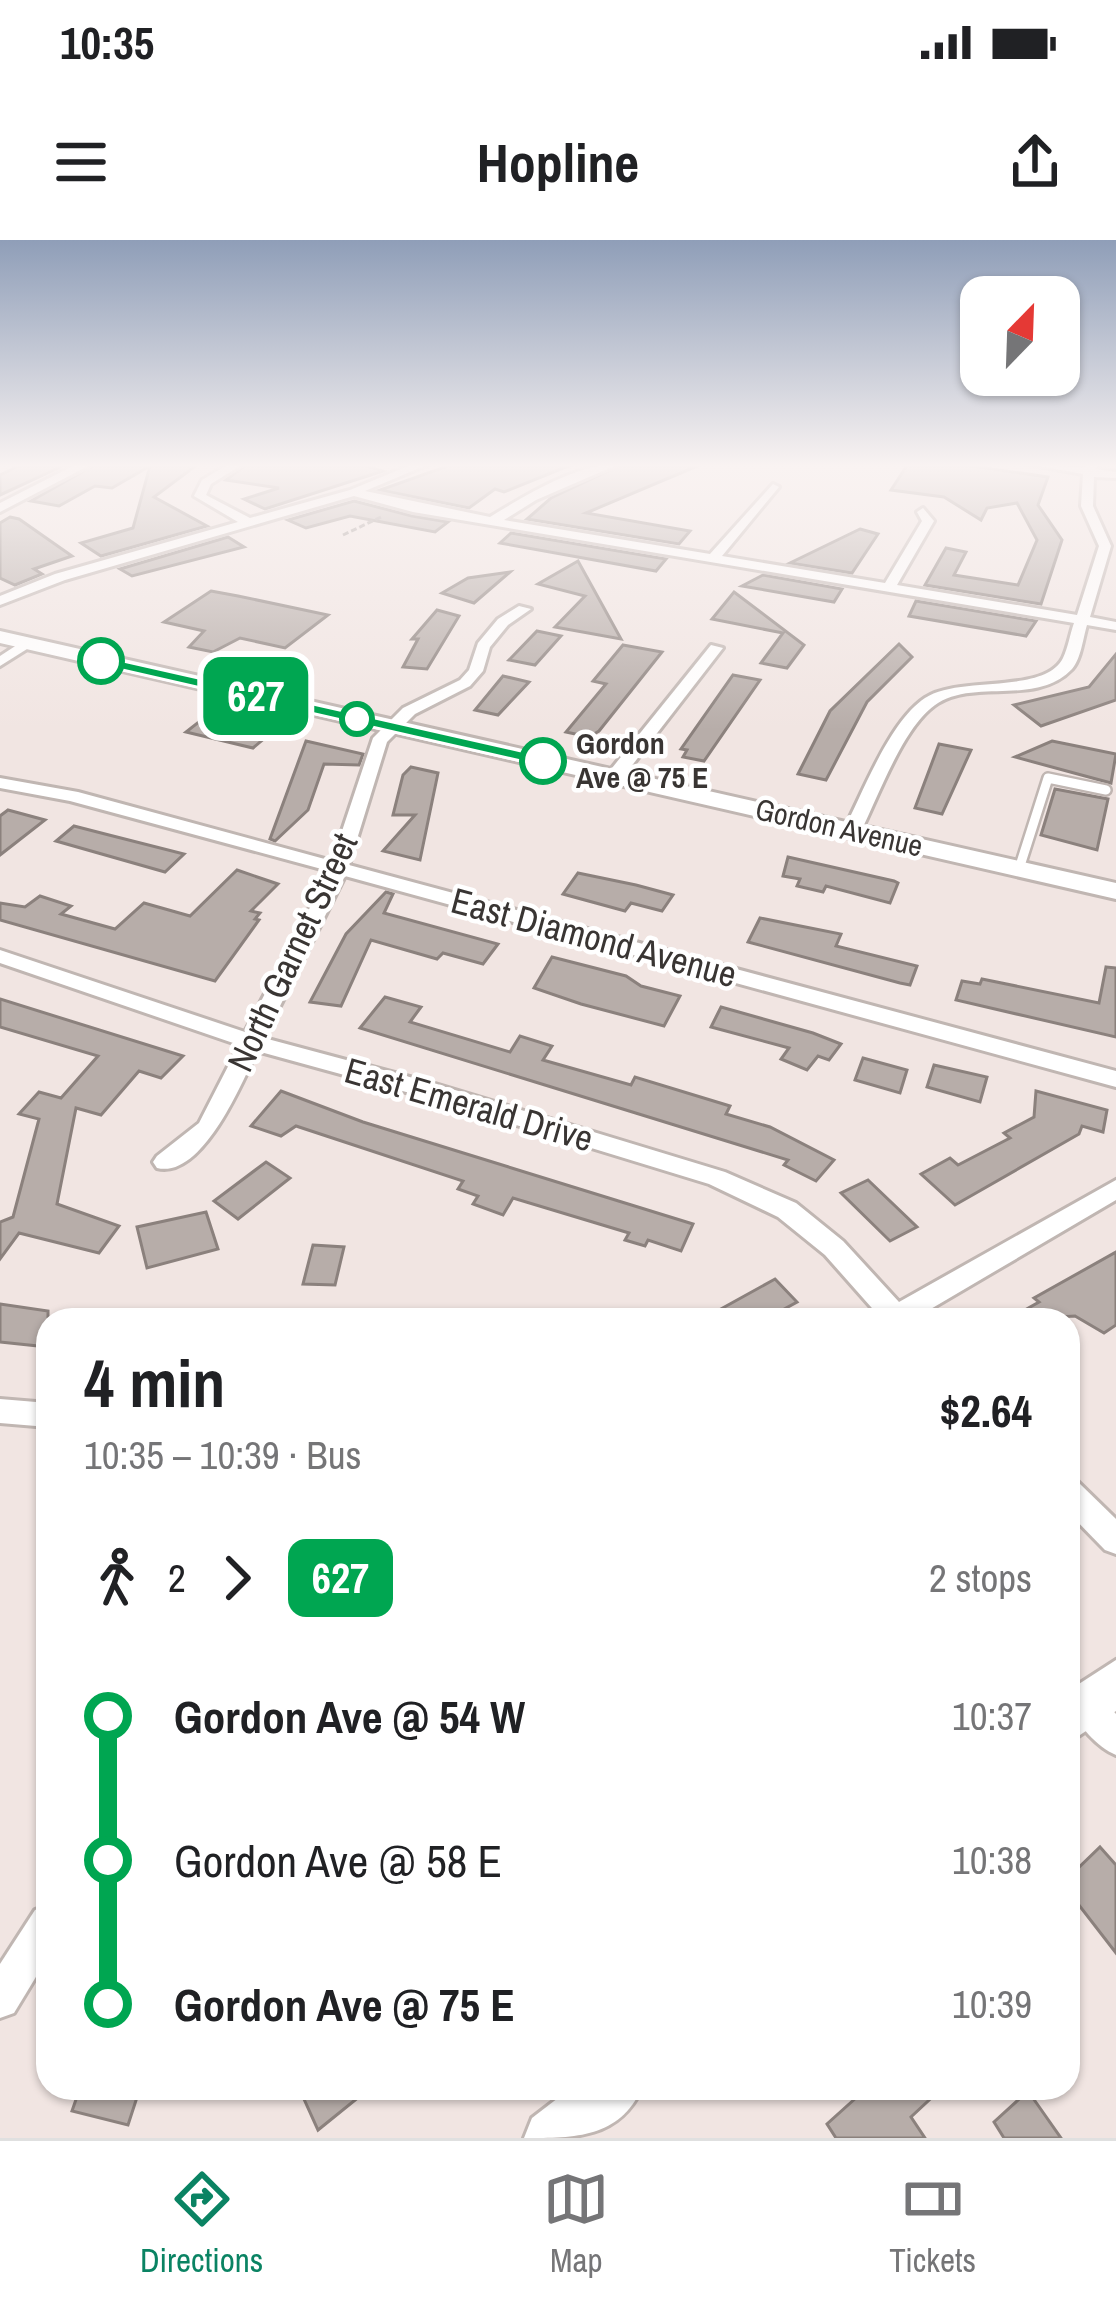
<!DOCTYPE html>
<meta charset="utf-8">
<style>
:root{--surface:#fff;--page:#f6f6f6;--text:#202124;--muted:#757577;--line:#e0e0e0;--accent:#0a8363}
body{margin:0;font-family:"Archivo Narrow",sans-serif;background:var(--page);color:var(--text);height:100vh;display:flex;flex-direction:column;font-size:45px;white-space:nowrap}
*{box-sizing:border-box;margin:0}
p{font-size:39px;color:var(--muted)}
.icon{flex:none;width:66px;height:66px;fill:none;stroke:currentColor;stroke-width:2;stroke-linecap:round;stroke-linejoin:round}
.map{position:relative;flex:1;overflow:hidden}
.panel{position:absolute;left:36px;top:1068px;width:1044px;height:792px;display:flex;flex-direction:column;background:var(--surface);border-radius:36px;box-shadow:0 3px 9px #0004}
.panel>*{flex:none}
.badge{padding:0 24px;border-radius:18px;font-size:42px;line-height:78px}
.needle{width:78px;rotate:23deg}
.buttons{position:absolute;left:960px;top:36px;display:grid;gap:24px}
.buttons a{display:grid;place-items:center;width:120px;height:120px;border-radius:24px;background:var(--surface);box-shadow:0 3px 9px #0004;font-size:60px}
.map>.badge{position:absolute;translate:-50% -50%;box-shadow:0 0 0 6px #fff}
.legs{display:flex;align-items:center;gap:18px;height:132px;padding:0 48px;font-size:39px}
.legs p{margin-inline-start:auto}
.overview{display:flex;align-items:center;justify-content:space-between;height:204px;padding:0 48px}
h1{font-size:66px;font-weight:700;line-height:90px}
ul{padding:0 48px;list-style:none}
li{display:flex;align-items:center;gap:42px;height:144px;font-size:45px}
li i{display:grid;place-items:center;width:18px;height:100%;margin:0 15px;background:currentColor}
li i::after{content:'';width:30px;height:30px;margin:-15px;border:9px solid;border-radius:50%;background:var(--surface)}
li p{margin-inline-start:auto}
li:first-child i{background:linear-gradient(#0000 50%,currentColor 0)}
li:last-child i{background:linear-gradient(currentColor 50%,#0000 0)}
.status{display:flex;justify-content:space-between;align-items:center;height:84px;padding:0 60px;background:var(--surface);direction:ltr}
.status svg{height:33px;fill:currentColor}
header{display:flex;justify-content:space-between;align-items:center;height:156px;padding:0 48px;background:var(--surface);font-size:54px;font-weight:700}
.tabs{display:flex;justify-content:space-around;align-items:center;height:168px;border-top:3px solid var(--line);background:var(--surface);font-size:33px;color:var(--muted)}
.tabs a{display:grid;justify-items:center;gap:6px}
.tabs .on{color:var(--accent)}
.map>svg:first-child{display:block}
</style>
<div class="status"><b>10:35</b><svg viewBox="0 0 49 12"><path d="M0 12V9h3v3zM5 12V6h3v6zM10 12V3h3v9zM15 12V0h3v12zM26 1h20v11H26zM47 4h2v5h-2z"/></svg></div>
<header><svg class="icon" aria-label="menu" viewBox="0 0 24 24"><path d="M4 6h16M4 12h16M4 18h16"/></svg>Hopline<svg class="icon" aria-label="share" viewBox="0 0 24 24"><path d="M12 15V3M7 8l5-5 5 5M5 13v7h14v-7"/></svg></header>
<div class="map">
<svg width="1116" height="1898" viewBox="0 0 1116 1898">
<rect width="100%" height="100%" fill="#f1e5e2"/>
<g fill="#b7ada9" stroke="#8b817d" stroke-width="3">
<polygon points="23,224 67,224 0,255 0,235"/>
<polygon points="96,224 198,224 154,257 207,286 101,316 81,303 133,288 150,226 112,248 95,246 59,266 31,261"/>
<polygon points="247,224 359,224 383,231 265,269 244,259 279,248 226,240"/>
<polygon points="453,224 571,224 571,225 504,252 495,249 469,268 380,250"/>
<polygon points="623,224 702,224 586,273 690,291 679,304 527,279 551,258"/>
<polygon points="908,224 958,224 1048,237 1038,265 1062,300 1041,364 925,345 946,308 966,312 954,335 1018,345 1037,300 1017,263 987,268 981,280 944,257 891,250"/>
<polygon points="354,261 412,276 448,282 435,292 350,276 306,288 288,280"/>
<polygon points="10,277 19,279 72,316 34,329 42,334 15,345 0,338 0,283"/>
<polygon points="860,289 878,294 852,333 790,323"/>
<polygon points="511,293 666,319 656,331 500,303"/>
<polygon points="228,297 244,307 132,336 120,329"/>
<polygon points="578,321 599,359 621,399 555,387 585,356 538,344"/>
<polygon points="510,332 474,363 442,353 468,338"/>
<polygon points="763,335 842,349 834,362 742,346"/>
<polygon points="211,351 238,356 328,375 285,408 240,398 213,412 189,407 204,391 164,382"/>
<polygon points="734,352 804,405 787,428 761,423 783,393 712,379"/>
<polygon points="916,361 1036,381 1026,396 909,376"/>
<polygon points="437,370 459,376 427,429 403,427 418,399 412,399"/>
<polygon points="537,391 561,396 535,425 509,420"/>
<polygon points="899,404 912,417 867,462 826,540 798,534 830,471"/>
<polygon points="623,405 662,412 599,491 589,497 566,492 606,444 593,441"/>
<polygon points="1116,414 1116,460 1041,486 1014,465 1089,447"/>
<polygon points="733,435 760,440 704,521 683,517 687,510 681,509"/>
<polygon points="503,436 529,442 498,475 475,470"/>
<polygon points="205,477 241,485 272,492 253,508 186,492"/>
<polygon points="306,501 363,514 359,525 324,524 308,570 275,601 270,599"/>
<polygon points="1052,501 1116,514 1111,543 1015,517"/>
<polygon points="939,504 971,510 942,574 915,568"/>
<polygon points="411,527 438,533 420,620 383,611 415,575 393,575 403,535"/>
<polygon points="1055,549 1108,559 1097,610 1041,595"/>
<polygon points="8,570 45,580 0,615 0,576"/>
<polygon points="74,586 109,595 184,614 165,632 56,601"/>
<polygon points="788,617 894,641 898,643 890,663 826,646 823,652 797,646 800,639 783,636"/>
<polygon points="237,630 278,644 251,671 260,673 255,679 259,680 215,741 0,680 0,663 25,667 40,656 71,666 61,674 115,689 144,663 190,676"/>
<polygon points="578,633 636,645 673,655 662,671 631,663 625,671 563,654"/>
<polygon points="386,652 393,654 384,673 498,704 483,724 443,713 437,719 371,700 341,766 310,762 346,694"/>
<polygon points="760,678 841,694 836,706 917,726 910,745 900,743 748,702"/>
<polygon points="552,717 626,736 641,746 680,756 664,786 581,764 534,748"/>
<polygon points="1106,727 1116,728 1116,797 956,760 962,741 980,744 982,739 1099,763"/>
<polygon points="385,757 421,767 410,782 510,812 520,796 552,806 543,820 631,845 635,837 730,866 726,874 770,887 834,920 816,941 784,925 788,920 360,788"/>
<polygon points="0,759 183,816 161,838 139,831 101,875 76,868 57,964 119,986 99,1013 19,993 0,1019 0,982 13,977 39,879 19,874 39,852 61,858 98,816 0,787"/>
<polygon points="721,767 813,793 841,804 829,820 818,816 807,830 781,819 789,808 711,787"/>
<polygon points="863,818 907,830 900,853 855,840"/>
<polygon points="934,825 987,837 980,862 927,847"/>
<polygon points="281,851 363,882 693,984 681,1011 648,1000 645,1006 625,1000 629,993 513,958 503,975 473,964 478,956 458,949 463,941 296,886 281,896 251,886"/>
<polygon points="1036,851 1107,870 1103,892 1082,886 1079,894 955,965 921,934 950,918 958,925 1010,898 1004,893 1034,877"/>
<polygon points="266,922 290,938 238,979 214,961"/>
<polygon points="868,940 917,987 890,1001 841,953"/>
<polygon points="206,972 218,1009 147,1028 137,987"/>
<polygon points="313,1005 344,1007 335,1045 303,1044"/>
<polygon points="1116,1012 1116,1085 1104,1093 1075,1076 1007,1080 1039,1062 1034,1058"/>
<polygon points="775,1039 797,1062 764,1080 701,1080"/>
<polygon points="0,1064 48,1071 48,1107 0,1102"/>
<polygon points="1100,1607 1116,1625 1116,1713 1068,1651 1068,1638"/>
<polygon points="80,1848 140,1848 128,1885 72,1871"/>
<polygon points="299,1848 370,1848 318,1890"/>
<polygon points="867,1848 942,1848 911,1877 925,1898 836,1898 827,1884"/>
<polygon points="1028,1851 1061,1898 1004,1898 994,1882"/>
</g>
<g fill="none" stroke-linecap="round" stroke-linejoin="round">
<defs>
<polyline id="service" points="1019,629 1048,538 1106,550"/>
<g id="minor">
<polygon points="77,224 92,224 0,272 0,263"/>
<path d="M229,224H243L211,244L206,255L250,278L350,250L413,224H429L365,251L490,277C526,255 576,224 619,224L536,260L504,280L710,314L773,244L779,247L722,316L885,343L922,281L917,272L923,268L934,281L897,345L1077,375L1099,306L1081,266L1083,234L1027,224L1085,228L1086,224H1098L1096,229L1116,232V238L1094,237L1093,266L1111,306L1090,377L1116,382V390L1087,385C1083,398 1081,419 1072,429C1037,466 977,439 938,463C904,484 879,555 861,591L852,596L843,591C863,553 889,482 925,458C959,435 1044,455 1063,418C1068,408 1070,394 1074,383L413,272L354,256L65,340L0,365V356L55,334L238,282L194,256L202,240Z"/>
<path d="M519,366L531,369L508,385L490,407L483,431L470,446L415,474L387,502L349,625L1116,831V847L345,636L264,798L432,843L725,932L796,963L843,1001L899,1062L1116,940V960L912,1080H877L879,1076L825,1015L778,977L709,944L428,858L257,811C242,843 202,939 157,928L153,922L157,916L199,883L239,805L0,723V710L245,792L329,631L70,561L0,548V538L78,552L332,621L373,498L403,468L460,440L469,430L478,403L498,379Z"/>
<polygon points="23,401 35,404 0,426 0,416"/>
<polygon points="711,405 723,408 620,541 608,541 608,533"/>
<polygon points="0,1159 48,1163 48,1187 0,1183"/>
<polygon points="1068,1238 1078,1242 1116,1279 1116,1314 1105,1310 1068,1272"/>
<path d="M1086,1449L1098,1454L1116,1474V1515C1097,1507 1078,1485 1069,1466L1074,1454Z"/>
<polygon points="48,1665 48,1717 14,1773 0,1778 0,1724 35,1670"/>
</g>
<g id="tertiary">
<polygon points="1116,1420 1116,1471 1068,1503 1068,1451"/>
<path d="M571,1848H642C619,1898 576,1898 524,1898L532,1878Z"/>
</g>
<polygon id="secondary" points="0,391 1116,643 1116,659 0,403"/>
</defs>
<use href="#service" stroke="#c0b6b2" stroke-width="14"/>
<use href="#minor" stroke="#c0b6b2" stroke-width="6"/>
<use href="#tertiary" stroke="#c0b6b2" stroke-width="6"/>
<use href="#secondary" stroke="#c0b6b2" stroke-width="6"/>
<polyline stroke="#968e8b" stroke-width="3" stroke-dasharray="6 3" stroke-linecap="butt" points="343,295 381,277"/>
<use href="#service" stroke="#fff" stroke-width="9"/>
<use href="#minor" fill="#fff" fill-rule="evenodd"/>
<use href="#tertiary" fill="#fff" fill-rule="evenodd"/>
<use href="#secondary" fill="#fff" fill-rule="evenodd"/>
</g>
<linearGradient id="sky" x2="0" y2="1"><stop stop-color="#8f9eb8"/><stop offset="0.46" stop-color="#f9f3f2"/><stop offset="1" stop-color="#f9f3f2" stop-opacity="0"/></linearGradient>
<rect width="1116" height="490" fill="url(#sky)"/>
<polygon fill="#00a651" stroke="#fff" stroke-width="3" points="101,416 543,516 551,521 543,526 96,424"/>
<g fill="#fff" stroke="#00a651" stroke-width="6">
<circle cx="101" cy="421" r="21"/>
<circle cx="357" cy="479" r="15"/>
<circle cx="543" cy="521" r="21"/>
</g>
<g text-anchor="middle" stroke-width="9" stroke-linejoin="round" paint-order="stroke">
<g font-size="30" font-weight="bold" fill="#393533" stroke="#fff" text-anchor="start">
<text x="576" y="514">Gordon<tspan x="576" dy="34">Ave @ 75 E</tspan></text>
</g>
<g font-size="30" fill="#393533" stroke="#fff">
<text transform="translate(839 588) rotate(13)" y="10">Gordon Avenue</text>
</g>
<g font-size="36" fill="#393533" stroke="#fff">
<text transform="translate(594 697) rotate(15)" y="13">East Diamond Avenue</text>
<text transform="translate(292 712) rotate(-65)" y="13">North Garnet Street</text>
<text transform="translate(469 864) rotate(16)" y="13">East Emerald Drive</text>
</g>
</g>
</svg>
<div class="buttons">
<a><svg class="needle" viewBox="-14 -14 28 28"><path d="M0-13l5 13h-10z" fill="#e53935"/><path d="M0 13l5-13h-10z" fill="#757577"/></svg></a>
</div>
<b class="badge" style="left:256px;top:456px;background:#00a651;color:#fff">627</b>
<section class="panel">
<div class="overview"><div><h1>4 min</h1><p>10:35 – 10:39 · Bus</p></div><b>$2.64</b></div>
<div class="legs"><svg class="icon" aria-label="walk" viewBox="0 0 24 24"><circle cx="13" cy="4" r="2"/><path d="M13 8l-2 6 4 7M11 14l-3 7M7 12l3-4h3l4 4"/></svg>2<svg class="icon" aria-label="forward" viewBox="0 0 24 24"><path d="M9 5l7 7-7 7"/></svg><b class="badge" style="background:#00a651;color:#fff">627</b><p>2 stops</p></div>
<ul>
<li><i style="color:#00a651"></i><b>Gordon Ave @ 54 W</b><p>10:37</p></li>
<li><i style="color:#00a651"></i><span>Gordon Ave @ 58 E</span><p>10:38</p></li>
<li><i style="color:#00a651"></i><b>Gordon Ave @ 75 E</b><p>10:39</p></li>
</ul>
</section>
</div>
<nav class="tabs">
<a class="on"><svg class="icon" aria-label="directions" viewBox="0 0 24 24"><path d="M12 3l9 9-9 9-9-9zM9 14v-3h6M13 9l2 2-2 2"/></svg>Directions</a>
<a><svg class="icon" aria-label="map" viewBox="0 0 24 24"><path d="M3 6l6-2 6 2 6-2v14l-6 2-6-2-6 2zM9 4v14M15 6v14"/></svg>Map</a>
<a><svg class="icon" aria-label="tickets" viewBox="0 0 24 24"><path d="M3 7h18v10H3zM15 7v10"/></svg>Tickets</a>
</nav>
